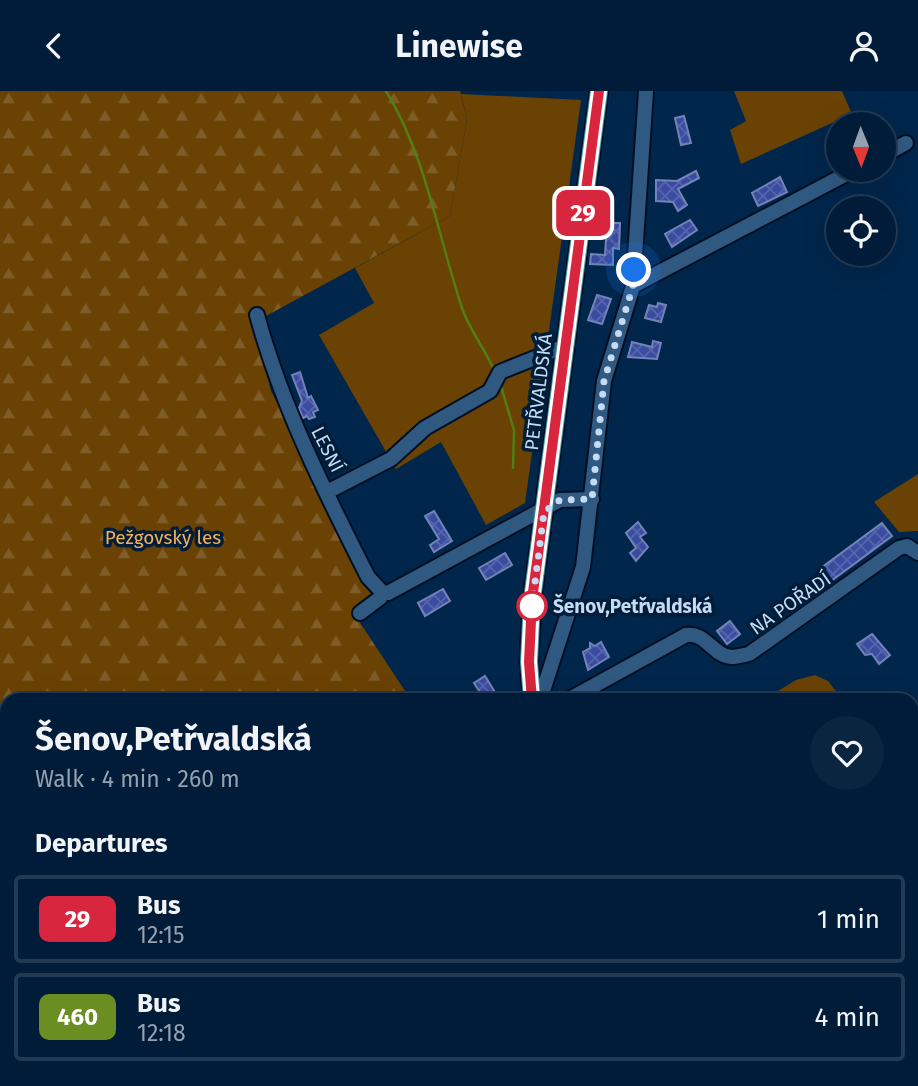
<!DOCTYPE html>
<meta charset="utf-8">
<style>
:root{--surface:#001c38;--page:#0a2540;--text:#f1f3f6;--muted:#95a1ae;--line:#223a53}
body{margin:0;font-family:"Fira Sans",sans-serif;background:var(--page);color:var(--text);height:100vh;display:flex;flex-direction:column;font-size:26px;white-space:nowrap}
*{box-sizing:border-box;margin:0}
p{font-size:23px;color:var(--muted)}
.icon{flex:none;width:38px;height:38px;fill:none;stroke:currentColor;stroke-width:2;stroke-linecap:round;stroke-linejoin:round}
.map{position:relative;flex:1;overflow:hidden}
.drawer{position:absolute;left:0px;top:602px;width:919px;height:394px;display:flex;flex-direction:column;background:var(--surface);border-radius:21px 21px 0 0;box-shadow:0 7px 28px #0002,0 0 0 2px var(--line)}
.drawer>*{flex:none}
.badge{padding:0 14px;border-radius:10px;font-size:24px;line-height:46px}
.needle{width:46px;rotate:179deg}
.tools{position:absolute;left:826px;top:21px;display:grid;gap:14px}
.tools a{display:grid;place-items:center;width:70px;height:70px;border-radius:50%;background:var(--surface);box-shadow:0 7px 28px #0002,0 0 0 2px var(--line);font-size:35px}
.you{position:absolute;width:35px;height:35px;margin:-18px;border:5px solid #fff;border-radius:50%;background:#1a73e8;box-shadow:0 0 0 10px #1a73e833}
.map>.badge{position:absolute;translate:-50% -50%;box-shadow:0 0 0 4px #fff}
h2{padding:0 35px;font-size:26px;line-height:63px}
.round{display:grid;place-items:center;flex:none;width:74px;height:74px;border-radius:37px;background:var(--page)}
.overview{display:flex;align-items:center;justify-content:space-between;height:119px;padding:0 35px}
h1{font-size:33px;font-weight:700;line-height:52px}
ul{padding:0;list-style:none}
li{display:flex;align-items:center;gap:21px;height:88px;margin:0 14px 10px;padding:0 21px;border:4px solid var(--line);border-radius:7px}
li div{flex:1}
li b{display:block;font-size:26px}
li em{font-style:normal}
li .badge{min-width:77px;font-weight:700;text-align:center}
header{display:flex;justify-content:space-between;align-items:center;height:91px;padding:0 35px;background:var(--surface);font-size:32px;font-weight:700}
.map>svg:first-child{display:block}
</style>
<header><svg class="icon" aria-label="back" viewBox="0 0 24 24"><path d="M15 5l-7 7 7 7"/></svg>Linewise<svg class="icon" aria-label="person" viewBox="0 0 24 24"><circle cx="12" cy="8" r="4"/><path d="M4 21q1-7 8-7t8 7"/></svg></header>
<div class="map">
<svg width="918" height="995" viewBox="0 0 918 995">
<defs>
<pattern id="forest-firs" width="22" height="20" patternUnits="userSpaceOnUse" patternTransform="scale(1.75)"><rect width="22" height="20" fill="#6a4203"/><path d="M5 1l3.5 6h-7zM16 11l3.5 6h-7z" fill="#7e5d28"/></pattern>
<pattern id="building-cross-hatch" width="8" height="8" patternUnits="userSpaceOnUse" patternTransform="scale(1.75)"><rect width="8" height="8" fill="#3a4ca0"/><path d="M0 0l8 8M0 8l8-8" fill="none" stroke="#5565ae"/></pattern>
</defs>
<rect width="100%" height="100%" fill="#00264b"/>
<g fill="#6a4203">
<polygon points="734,0 842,0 852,23 741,73 730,39 746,30"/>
<polygon points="461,3 581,9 525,412 486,434 441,351 396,378 319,244 374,212 355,177 450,125 467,28"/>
<polygon points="918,383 918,440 899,441 874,411"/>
<polygon points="815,584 828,590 843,609 765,608 796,589"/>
</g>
<polygon fill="url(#forest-firs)" points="0,0 460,0 467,28 450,125 253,232 271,300 376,503 353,521 411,609 7,609 7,989 326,989 326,995 0,995"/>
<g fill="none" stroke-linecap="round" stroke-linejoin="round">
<g stroke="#527e15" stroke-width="2.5">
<path d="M386,0C426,65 438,145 462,217C469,238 485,258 494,279"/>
<polyline points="500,292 514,339 513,377"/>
</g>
</g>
<g fill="url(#building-cross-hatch)" stroke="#7383b7" stroke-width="2">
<polygon points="684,25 691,52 681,54 675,27"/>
<polygon points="696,80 699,87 678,98 687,114 678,120 673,111 656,110 656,89 677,90"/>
<polygon points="780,86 787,101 758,115 752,102"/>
<polygon points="690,129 697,139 672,156 665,143"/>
<polygon points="607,132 620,132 619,158 613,157 613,174 590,173 591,163 605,164"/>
<polygon points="597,204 611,208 602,233 588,229"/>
<polygon points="658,212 666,214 661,231 645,227 649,214 657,216"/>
<polygon points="653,250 661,252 657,268 628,266 632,251 652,256"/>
<polygon points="300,281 308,307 311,305 318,319 313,321 315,326 309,328 307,325 303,327 299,317 302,310 292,284"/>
<polygon points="434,420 452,450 434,461 430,454 439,448 425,425"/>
<polygon points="638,431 646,442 640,446 648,456 636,470 630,462 636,457 626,442"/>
<polygon points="882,432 892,445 831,490 821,477"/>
<polygon points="505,462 512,474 486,489 479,477"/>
<polygon points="443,498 450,510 425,525 418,512"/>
<polygon points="730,530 740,543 727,553 717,540"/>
<polygon points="872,543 890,564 879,573 872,563 865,564 857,553"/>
<polygon points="601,551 609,566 588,579 583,561 590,557 590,552 595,555"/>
<polygon points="485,585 498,606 494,609 485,609 474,592"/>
</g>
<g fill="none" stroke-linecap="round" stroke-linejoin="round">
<defs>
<g id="minor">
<polyline points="884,64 906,52"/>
<polyline points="633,195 854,79"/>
<path d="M257,224C282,316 325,401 368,486L382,501L388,502L560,409L592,408"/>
<polyline points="327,401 391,368 425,337 490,300 500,281 565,255"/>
<polyline points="360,522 380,507 382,501"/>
<polyline points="540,609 583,476 604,290 633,195 646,0"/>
<path d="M568,609L686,544C706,541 712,564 731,566C737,566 744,564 749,563L899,457L907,455L918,462"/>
<polyline points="711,995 721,989"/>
<polyline points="914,995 918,991"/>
</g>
<g id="major">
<polyline points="532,609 529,571 532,509 599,0"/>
<polyline points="723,989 727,995"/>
</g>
</defs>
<use href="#minor" stroke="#000f23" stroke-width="18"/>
<use href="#major" stroke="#000f23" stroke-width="21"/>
<use href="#minor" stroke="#305982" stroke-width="14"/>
<use href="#major" stroke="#3d95a2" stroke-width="18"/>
</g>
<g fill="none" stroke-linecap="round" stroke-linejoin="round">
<defs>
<polyline id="line" points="532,609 529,571 532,509 599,0"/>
</defs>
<use href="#line" stroke="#fff" stroke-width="16"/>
<use href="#line" stroke="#d7263d" stroke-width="10"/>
<polyline stroke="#c5dbf3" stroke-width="7" stroke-dasharray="0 12.6" points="532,515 544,421 560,409 592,408 604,290 633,195 634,179"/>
</g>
<circle fill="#fff" stroke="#d7263d" stroke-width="3.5" cx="532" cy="515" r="14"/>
<g text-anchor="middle" stroke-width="7" stroke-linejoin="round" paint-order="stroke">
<g font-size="19" fill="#c5dbf3" stroke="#001d39">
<text transform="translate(538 301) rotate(-83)" y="7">PETŘVALDSKÁ</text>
<text transform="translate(328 358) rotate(63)" y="7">LESNÍ</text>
<text transform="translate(790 512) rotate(-35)" y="7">NA POŘADÍ</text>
</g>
<g font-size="19" fill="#f6b056" stroke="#001d39">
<text x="163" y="453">Pežgovský les</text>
</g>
<g font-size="19" font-weight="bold" fill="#c5dbf3" stroke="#001d39" text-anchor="start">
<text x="553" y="522">Šenov,Petřvaldská</text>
</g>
</g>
</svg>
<div class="tools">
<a><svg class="needle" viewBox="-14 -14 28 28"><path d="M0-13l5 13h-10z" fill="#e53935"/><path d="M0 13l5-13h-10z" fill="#95a1ae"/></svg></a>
<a><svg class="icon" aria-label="locate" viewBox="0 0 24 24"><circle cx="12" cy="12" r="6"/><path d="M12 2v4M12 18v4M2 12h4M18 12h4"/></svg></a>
</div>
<div class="you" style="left:634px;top:179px"></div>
<b class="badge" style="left:583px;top:122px;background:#d7263d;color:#fff">29</b>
<section class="drawer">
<div class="overview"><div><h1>Šenov,Petřvaldská</h1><p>Walk · 4 min · 260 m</p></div><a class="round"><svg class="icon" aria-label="heart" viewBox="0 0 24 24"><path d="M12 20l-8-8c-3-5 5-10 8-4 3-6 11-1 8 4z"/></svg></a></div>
<h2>Departures</h2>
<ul>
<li><span class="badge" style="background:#d7263d;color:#fff">29</span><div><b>Bus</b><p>12:15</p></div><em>1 min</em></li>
<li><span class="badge" style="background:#6b8e23;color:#fff">460</span><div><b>Bus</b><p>12:18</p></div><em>4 min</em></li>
</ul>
</section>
</div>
